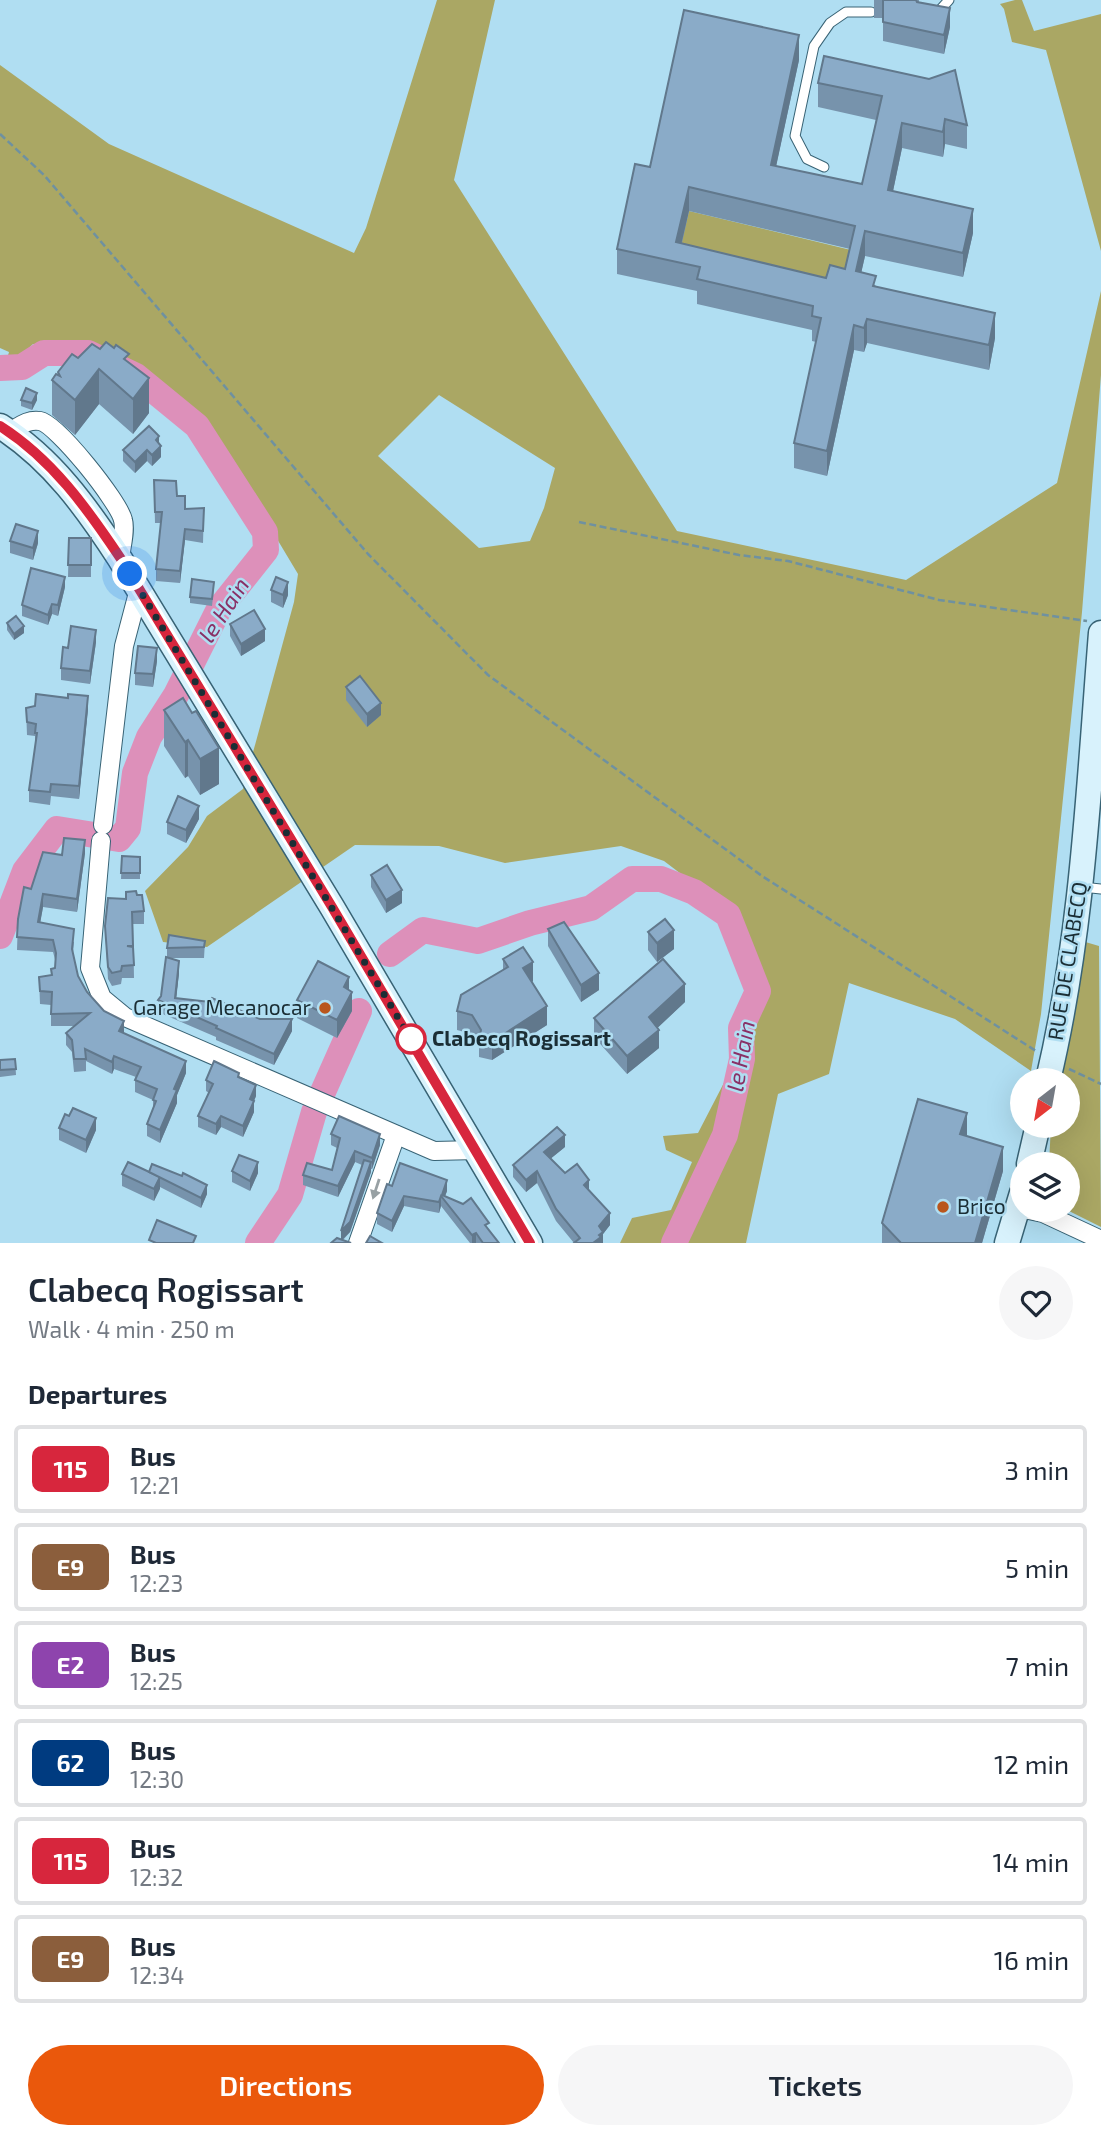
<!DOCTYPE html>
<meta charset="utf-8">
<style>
:root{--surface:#fff;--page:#f6f6f7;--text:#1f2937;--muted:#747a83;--line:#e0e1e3;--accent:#ea580c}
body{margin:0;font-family:"Exo 2",sans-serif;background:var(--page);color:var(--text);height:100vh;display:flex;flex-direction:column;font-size:26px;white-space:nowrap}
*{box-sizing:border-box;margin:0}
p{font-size:23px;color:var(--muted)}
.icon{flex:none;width:38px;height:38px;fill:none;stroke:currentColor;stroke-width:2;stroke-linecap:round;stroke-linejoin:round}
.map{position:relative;height:1243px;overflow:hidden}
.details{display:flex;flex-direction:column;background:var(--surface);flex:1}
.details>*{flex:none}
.badge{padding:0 14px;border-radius:10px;font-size:24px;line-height:46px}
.needle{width:46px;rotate:211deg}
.tools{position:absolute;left:1010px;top:1068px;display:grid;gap:14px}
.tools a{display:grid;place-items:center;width:70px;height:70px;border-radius:50%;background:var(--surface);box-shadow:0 7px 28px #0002;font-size:35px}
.you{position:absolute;width:35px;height:35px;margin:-18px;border:5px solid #fff;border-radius:50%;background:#1a73e8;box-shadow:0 0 0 10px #1a73e833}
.map>.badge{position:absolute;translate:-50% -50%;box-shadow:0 0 0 4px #fff}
h2{padding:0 28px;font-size:26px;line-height:63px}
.round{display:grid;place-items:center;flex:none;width:74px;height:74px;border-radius:37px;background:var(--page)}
.head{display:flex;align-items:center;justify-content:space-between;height:119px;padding:0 28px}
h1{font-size:33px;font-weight:600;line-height:52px}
.action{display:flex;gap:14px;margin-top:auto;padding:14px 28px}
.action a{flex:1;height:80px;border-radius:42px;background:var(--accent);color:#fff;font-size:28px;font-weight:600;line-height:80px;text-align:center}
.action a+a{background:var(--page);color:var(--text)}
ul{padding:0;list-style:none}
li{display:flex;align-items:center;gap:21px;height:88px;margin:0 14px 10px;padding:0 14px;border:4px solid var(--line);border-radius:7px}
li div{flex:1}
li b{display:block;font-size:26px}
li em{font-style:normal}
li .badge{min-width:77px;font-weight:700;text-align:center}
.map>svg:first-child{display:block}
</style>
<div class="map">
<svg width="1101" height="1243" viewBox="0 0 1101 1243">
<rect width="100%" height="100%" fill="#b0def2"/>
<g fill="#aaa764" fill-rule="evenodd">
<path d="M437,0H495L454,180L677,531L906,580L1057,483L1101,291V375L1082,612L1041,1014L1031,1071L955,1019L849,983L829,1074L778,1094L746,1243H620L632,1218L671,1210L692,1162L666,1150L663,1136L698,1133L728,1075L752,1059L746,1040L762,1001L760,971L743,921L664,861L621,846L505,863L439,846L355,845L207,947L163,942L145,891L188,847L207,816L243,789L294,602L298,574L226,454L102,350L33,344L3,373L9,352L0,348V65L109,144L354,253L366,228ZM439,395L555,468L544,508L530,541L479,548L378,456Z"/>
<polygon points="1015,0 1022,0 1034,31 1101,14 1101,251 1046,50 1012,42 1004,9 1000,4"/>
<polygon points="689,211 855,251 845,294 676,266"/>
<polygon points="1082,941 1099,946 1101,1227 1065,1209 1068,1209 1068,1164 1049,1164 1051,1125 1068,1125 1068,1080 1059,1080"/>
</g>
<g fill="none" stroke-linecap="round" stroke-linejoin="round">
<g stroke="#dd90ba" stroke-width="26">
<polyline points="0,368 22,367 44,353 88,353 136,376 197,426 265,532 266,550 219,609 176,695 149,737 135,773 128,828 119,839 57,829 25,871 0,936"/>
<polyline points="390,954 423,930 478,941 530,923 591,908 632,879 661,879 694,892 728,915 758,991 741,1028 742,1059 725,1135 674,1243"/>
<polyline points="258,1243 290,1195 314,1112 359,1011"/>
</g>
<defs>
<g id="lane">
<polyline points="934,12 939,11 949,0"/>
<polyline points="824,167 807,159 795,136 814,46 830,23 846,12 871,12"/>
<polyline points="1082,887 1101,889"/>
</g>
<g id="street">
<path d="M10,432C20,426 28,419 40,421C57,424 119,502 123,520C126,531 121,547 120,559"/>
<polyline points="103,825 124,646 139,589"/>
<polyline points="101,841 90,968 102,998 125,1017 434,1151 477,1150"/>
<polyline points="1024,1209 1043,1213 1101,1240"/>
<polyline points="358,1243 396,1135"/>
</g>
<g id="secondary">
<path d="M0,426C52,459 87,508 120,559L332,907L530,1243"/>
<path d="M1048,1080C1083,933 1089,782 1101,633"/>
<polyline points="1029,1164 1038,1125"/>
<polyline points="1007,1243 1022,1193"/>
</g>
</defs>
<use href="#lane" stroke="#386375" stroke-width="11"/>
<use href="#street" stroke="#386375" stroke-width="20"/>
<use href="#secondary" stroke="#386375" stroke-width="27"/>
<g stroke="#6f91a0" stroke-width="2.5" stroke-dasharray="7 3.5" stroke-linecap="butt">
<polyline points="0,134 44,175 368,554 488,675 762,876 1036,1051"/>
<polyline points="579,522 739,555 788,561 939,600 1087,621"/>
<polyline points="1069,1069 1101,1084"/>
</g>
<use href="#lane" stroke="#fff" stroke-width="9"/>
<use href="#street" stroke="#fff" stroke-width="18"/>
<use href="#secondary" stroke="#d8f2fc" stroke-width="24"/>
</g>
<g fill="#7793ac" fill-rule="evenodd">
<polygon points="874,0 919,0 919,2 950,27 944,54 883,41 883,18 874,18"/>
<path d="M824,56L967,125V149L945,144L943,157L902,148L893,191L973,233L963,277L865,256L861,273L876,286L995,338L989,370L867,343L864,352L854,350L827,476L794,468V443L816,342L812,341V330L697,304V291L617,274V249L650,167L799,60L776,166L862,184L876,120L818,107V83ZM689,211L850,249L845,269L826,278L682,243Z"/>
<polygon points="100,349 129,362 149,413 133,434 99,404 75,435 52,415 52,380 58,375 58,372 78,358"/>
<polygon points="21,400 37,400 32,410 21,406"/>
<polygon points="159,444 161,457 152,466 147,461 135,473 123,461 123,450"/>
<polygon points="154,480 177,496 185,509 204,508 203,543 185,540 180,583 156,581 156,569 161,523 155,523"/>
<polygon points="69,538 91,538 91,577 68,577"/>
<polygon points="10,541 38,543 33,560 10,553"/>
<polygon points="65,587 58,616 52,614 48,625 22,616 22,605"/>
<polygon points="214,588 212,606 190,603 190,597"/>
<polygon points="271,590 288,595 283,608 271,602"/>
<polygon points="7,623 24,633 14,640 7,630"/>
<polygon points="230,624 265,641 241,656 230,636"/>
<polygon points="96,642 90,684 61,680 61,668 68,648"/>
<polygon points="157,661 153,687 135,685 135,673"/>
<polygon points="346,687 381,715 367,727 346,700"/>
<polygon points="183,698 219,784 200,795 188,776 185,778 164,746 164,710"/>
<polygon points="26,708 88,709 79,799 51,796 50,805 29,802 29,790 35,745 35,736 27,735"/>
<polygon points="199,819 186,843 167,834 167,822"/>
<polygon points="85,853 77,912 43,907 40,923 74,942 73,953 78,976 87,992 124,1033 186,1073 177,1095 177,1103 160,1143 147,1136 147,1124 153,1110 153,1100 135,1092 135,1080 136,1077 114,1069 112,1074 86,1061 86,1071 74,1072 72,1052 66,1045 66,1033 74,1026 51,1026 51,1005 40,1004 39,977 51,975 51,969 55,968 56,963 53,952 17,950 18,919 31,889 62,855"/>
<polygon points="122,856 140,857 140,879 121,879"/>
<polygon points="371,875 402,903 386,913 371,887"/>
<polygon points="137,895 144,911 144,924 133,924 134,978 122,978 121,984 112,986 108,979 105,926 126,899"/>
<polygon points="548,929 599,990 581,1002 548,946"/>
<polygon points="648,932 674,949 657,962 648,950"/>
<polygon points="205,941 204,958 168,958 179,973 176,998 292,1031 274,1065 216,1040 216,1037 158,1012 158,1000 161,996 167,958 167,948"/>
<polygon points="503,959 533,981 532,982 547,1025 492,1060 479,1057 479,1046 472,1034 457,1030 457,1011 503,970"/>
<polygon points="349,990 352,1011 337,1038 297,1018 297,1000"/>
<polygon points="685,1002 658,1027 659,1048 627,1074 594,1037 594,1018"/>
<polygon points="15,1059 16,1075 0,1077 0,1060"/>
<polygon points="239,1078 256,1096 254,1101 254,1112 243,1137 221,1127 216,1135 198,1127 198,1116 209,1093 206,1091 206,1080"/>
<polygon points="59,1128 96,1130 86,1153 59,1140"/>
<polygon points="331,1134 380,1145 372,1169 371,1169 371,1172 350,1232 343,1240 341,1239 362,1165 355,1162 338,1197 303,1185 303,1175 332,1170 337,1148 331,1145"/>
<polygon points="967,1136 1003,1171 982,1243 882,1243 882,1223"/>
<polygon points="565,1147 550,1159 565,1173 589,1191 610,1225 603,1234 603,1243 574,1243 556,1221 537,1183 526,1192 513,1177 513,1165"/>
<polygon points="232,1171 258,1173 250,1191 232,1182"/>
<polygon points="149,1172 207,1194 201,1208 160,1187 154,1201 122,1186 122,1174"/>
<polygon points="392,1186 447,1191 445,1196 489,1230 499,1243 470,1243 441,1206 439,1213 404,1206 392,1232 377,1224 377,1213"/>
</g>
<g fill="#61788c">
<polygon points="950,8 950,27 944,54 944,35"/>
<polygon points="799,35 799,60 771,190 771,165"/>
<polygon points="945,119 945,144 943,157 943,132"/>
<polygon points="902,123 902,148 888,215 888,190"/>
<polygon points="689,187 689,211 677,262 676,242"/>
<polygon points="973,209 973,233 963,277 963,253"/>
<polygon points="865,231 865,256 856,296 856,271"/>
<polygon points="995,313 995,338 989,370 989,345"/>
<polygon points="867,319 867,343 864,352 864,328"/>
<polygon points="854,325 854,350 827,476 827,451"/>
<polygon points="99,369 99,404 75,435 75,400"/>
<polygon points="149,378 149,413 133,434 133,399"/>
<polygon points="37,393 37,400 32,410 32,403"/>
<polygon points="159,436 159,447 161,446 161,457 152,466 152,455 156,440"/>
<polygon points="147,450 147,461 135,473 135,462"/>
<polygon points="185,529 185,540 180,583 180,571"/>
<polygon points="38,531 38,543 33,560 33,548"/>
<polygon points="65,577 65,587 58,616 58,605"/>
<polygon points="288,582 288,595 283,608 283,595"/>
<polygon points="52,604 52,614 48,625 48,615"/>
<polygon points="24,626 24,633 14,640 14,634"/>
<polygon points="265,629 265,641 241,656 241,644"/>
<polygon points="96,630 96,642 90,684 90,671"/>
<polygon points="157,648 157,661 153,687 153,674"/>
<polygon points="88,696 88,709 79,799 79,786"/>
<polygon points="381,703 381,715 367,727 367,714"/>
<polygon points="188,740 188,776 185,778 185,742"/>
<polygon points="219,748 219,784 200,795 200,759"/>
<polygon points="199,806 199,819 186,843 186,830"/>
<polygon points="85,840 85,853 77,912 77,899"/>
<polygon points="402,890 402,903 386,913 386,900"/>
<polygon points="43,894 43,907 38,935 38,922"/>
<polygon points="674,930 674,949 657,962 657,943"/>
<polygon points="179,961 179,973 175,1010 175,998"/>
<polygon points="533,962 533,981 523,987 523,968"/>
<polygon points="599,973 599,990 581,1002 581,985"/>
<polygon points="349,977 349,996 344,987"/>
<polygon points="685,984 685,1002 649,1036 649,1017"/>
<polygon points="352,992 352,1011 337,1038 337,1020"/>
<polygon points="547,1006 547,1025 492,1060 492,1042"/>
<polygon points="292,1019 292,1031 274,1065 274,1054"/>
<polygon points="124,1021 124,1033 119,1031"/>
<polygon points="659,1030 659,1048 627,1074 627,1056"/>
<polygon points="114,1056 114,1069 112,1074 112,1062"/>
<polygon points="186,1061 186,1073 177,1095 177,1103 160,1143 160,1130 174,1089"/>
<polygon points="256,1085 256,1096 250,1110 250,1099"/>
<polygon points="254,1101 254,1112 243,1137 243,1126"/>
<polygon points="967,1113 967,1137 960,1134"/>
<polygon points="221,1116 221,1127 216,1135 216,1124"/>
<polygon points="96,1118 96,1130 86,1153 86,1140"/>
<polygon points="380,1134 380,1145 372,1169 372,1158"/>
<polygon points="565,1135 565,1147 544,1164 544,1152"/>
<polygon points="1003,1147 1003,1171 982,1243 975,1243"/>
<polygon points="355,1151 355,1162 338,1197 338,1186"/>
<polygon points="258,1162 258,1173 250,1191 250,1181"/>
<polygon points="371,1162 371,1172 350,1232 341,1241 341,1231"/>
<polygon points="537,1171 537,1183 526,1192 526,1180"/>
<polygon points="160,1177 160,1189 154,1201 154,1189"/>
<polygon points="447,1180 447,1191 444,1199 442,1195"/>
<polygon points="589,1180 589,1192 584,1185"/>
<polygon points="207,1185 207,1194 201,1208 201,1198"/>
<polygon points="404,1196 404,1206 392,1232 392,1221"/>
<polygon points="441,1196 441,1206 439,1213 439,1202"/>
<polygon points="610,1213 610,1225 603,1234 603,1243 593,1243 599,1226"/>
<polygon points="476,1233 476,1243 472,1243 472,1235"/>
</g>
<g fill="#8aabc8" stroke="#61788c" stroke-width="2" fill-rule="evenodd">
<polygon points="883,0 916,0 917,2 950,8 944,35 883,22"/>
<path d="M684,10L799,35L771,165L862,184L882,96L818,83L824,56L929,79L955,70L967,125L945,119L943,132L902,123L888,190L973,209L963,253L865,231L856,271L876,276L873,286L995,313L989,345L867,319L864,328L854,325L827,451L794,443L821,318L812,316L813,306L697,279L700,267L617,249L635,164L650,167ZM689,187L855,226L845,269L830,265L826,278L676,242Z"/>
<polygon points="106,342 114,348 116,345 129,354 124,359 149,378 133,399 99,369 75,400 52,380 56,374 60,376 58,372 72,354 78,358 92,344 100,349"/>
<polygon points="26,388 37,393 32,403 21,400"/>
<polygon points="149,426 159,436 156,440 161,446 152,455 147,450 135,462 123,450"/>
<polygon points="154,480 176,481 177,496 185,496 185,509 204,508 203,531 185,529 180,571 156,569 162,512 155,512"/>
<polygon points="16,524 38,531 33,548 10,541"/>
<polygon points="69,538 91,538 91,565 68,565"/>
<polygon points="31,568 65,577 58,605 52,604 48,615 22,605"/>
<polygon points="276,577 288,582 283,595 271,590"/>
<polygon points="192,579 214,582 212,599 190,597"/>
<polygon points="254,610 265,629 241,644 230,624"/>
<polygon points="16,616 24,626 14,634 7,623"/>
<polygon points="71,626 96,630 90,671 61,668 63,647 68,648"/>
<polygon points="138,646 157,648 153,674 135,673"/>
<polygon points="360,676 381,703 367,714 346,687"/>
<polygon points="36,694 68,698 68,694 88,696 79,786 51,784 50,792 29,790 37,733 35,733 36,724 27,722 26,708 35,706"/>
<polygon points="183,698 192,713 196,711 219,748 200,759 188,740 185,742 164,710"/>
<polygon points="178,796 199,806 186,830 167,822"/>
<polygon points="64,838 85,840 77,899 43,894 38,922 74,929 72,949 78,976 87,992 104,1011 124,1021 119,1031 186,1061 174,1089 177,1090 160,1130 147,1124 156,1101 153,1100 157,1089 135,1080 141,1067 114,1056 112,1062 85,1049 86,1059 74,1059 72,1040 66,1033 90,1013 51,1014 52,992 40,991 39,977 52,975 51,969 55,968 56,953 53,940 17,937 18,919 24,887 31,889 43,852 62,855"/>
<polygon points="122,856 140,857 140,873 121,873"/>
<polygon points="387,865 402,890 386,900 371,875"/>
<polygon points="136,891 137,895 142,895 144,911 132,912 133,946 127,946 133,947 134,965 122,966 121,971 112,973 108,967 105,926 108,898 126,899 126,892"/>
<polygon points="665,919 674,930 657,943 648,932"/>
<polygon points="564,922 599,973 581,985 548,929"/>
<polygon points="169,935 205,941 204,947 167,948"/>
<polygon points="523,947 533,962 523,968 547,1006 492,1042 479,1039 481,1030 472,1015 457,1011 461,995 508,967 503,959"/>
<polygon points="166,957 179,961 175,998 210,1002 212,998 260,1019 292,1019 274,1054 216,1028 217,1026 158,1000 161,996"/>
<polygon points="663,959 685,984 649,1017 659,1030 627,1056 594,1018"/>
<polygon points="318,961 349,977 344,987 352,992 337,1020 297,1000"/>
<polygon points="15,1059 16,1069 0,1070 0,1060"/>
<polygon points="214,1061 239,1073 238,1077 256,1085 250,1099 254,1101 243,1126 221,1116 216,1124 198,1116 213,1084 206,1080"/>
<polygon points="918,1099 967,1113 960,1134 1003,1147 975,1243 901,1243 882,1223"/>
<polygon points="73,1108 96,1118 86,1140 59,1128 65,1114 69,1116"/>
<polygon points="339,1116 380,1134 372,1158 355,1151 338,1186 303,1175 307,1163 332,1170 340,1138 331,1134"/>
<polygon points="557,1127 565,1135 544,1152 565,1173 577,1164 589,1180 584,1185 610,1213 599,1226 603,1232 599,1235 601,1237 593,1243 574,1243 580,1238 556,1209 537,1171 526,1180 513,1165"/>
<polygon points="239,1155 258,1162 250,1181 232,1171"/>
<polygon points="364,1160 371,1162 350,1222 341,1231"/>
<polygon points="128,1162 160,1177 154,1189 122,1174"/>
<polygon points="400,1163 447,1180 442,1195 463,1204 471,1198 489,1223 485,1225 499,1243 483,1243 476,1233 472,1235 441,1196 439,1202 404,1196 392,1221 377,1213 387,1184 392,1186"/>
<polygon points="152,1164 182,1176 183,1173 207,1185 201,1198 149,1172"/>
<polygon points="157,1220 196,1236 193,1243 156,1243 149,1240"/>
<polygon points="370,1236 382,1243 366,1243"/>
<polygon points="337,1238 351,1243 331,1243"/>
</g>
<defs><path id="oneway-solid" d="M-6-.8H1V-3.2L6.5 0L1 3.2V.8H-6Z" transform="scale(1.75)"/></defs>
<use fill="#98a1a4" href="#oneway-solid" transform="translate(376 1189) rotate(108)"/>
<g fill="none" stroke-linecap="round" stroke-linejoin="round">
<defs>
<path id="line" d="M0,426C52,459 87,508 121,559L332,907L530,1243"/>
</defs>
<use href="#line" stroke="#fff" stroke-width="16"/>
<use href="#line" stroke="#d7263d" stroke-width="10"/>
<polyline stroke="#1b2e35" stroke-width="7" stroke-dasharray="0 12.6" points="130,574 411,1039"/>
</g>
<g fill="#b9561d" stroke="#b0def2" stroke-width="2.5">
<circle cx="325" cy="1008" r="7"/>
<circle cx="943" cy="1207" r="7"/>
</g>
<circle fill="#fff" stroke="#d7263d" stroke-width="3.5" cx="411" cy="1039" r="14"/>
<g text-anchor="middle" stroke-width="5" stroke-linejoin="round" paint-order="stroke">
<g font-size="21" fill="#1b2e35" stroke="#b0def2">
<text transform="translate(1068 961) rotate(-81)" y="7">RUE DE CLABECQ</text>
</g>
<g font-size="21" fill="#1b2e35" stroke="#b0def2" text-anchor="end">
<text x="311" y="1015">Garage Mecanocar</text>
<text x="957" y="1214" text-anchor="start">Brico</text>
</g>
<g font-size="21" font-weight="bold" fill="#1b2e35" stroke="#b0def2" text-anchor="start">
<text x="432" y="1046">Clabecq Rogissart</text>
</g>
<g font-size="23" font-style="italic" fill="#893066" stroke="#b0def2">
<text transform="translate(224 610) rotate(-57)" y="8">le Hain</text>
<text transform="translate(741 1056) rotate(-80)" y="8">le Hain</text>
</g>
</g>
</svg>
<div class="tools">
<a><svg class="needle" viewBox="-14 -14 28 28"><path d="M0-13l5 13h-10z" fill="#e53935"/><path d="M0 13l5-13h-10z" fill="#747a83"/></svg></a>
<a><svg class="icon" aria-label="layers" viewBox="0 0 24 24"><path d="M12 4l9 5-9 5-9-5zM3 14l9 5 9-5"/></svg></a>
</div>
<div class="you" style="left:130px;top:574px"></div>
</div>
<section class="details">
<div class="head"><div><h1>Clabecq Rogissart</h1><p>Walk · 4 min · 250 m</p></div><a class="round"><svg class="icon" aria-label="heart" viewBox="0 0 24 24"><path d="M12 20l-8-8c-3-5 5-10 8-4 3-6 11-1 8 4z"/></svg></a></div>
<h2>Departures</h2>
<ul>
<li><span class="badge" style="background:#d7263d;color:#fff">115</span><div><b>Bus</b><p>12:21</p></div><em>3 min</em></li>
<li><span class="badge" style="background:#8b5e3c;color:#fff">E9</span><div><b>Bus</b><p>12:23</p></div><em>5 min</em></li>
<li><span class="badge" style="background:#8e44ad;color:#fff">E2</span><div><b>Bus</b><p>12:25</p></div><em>7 min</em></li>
<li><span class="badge" style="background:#003b80;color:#fff">62</span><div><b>Bus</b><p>12:30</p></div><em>12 min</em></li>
<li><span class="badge" style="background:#d7263d;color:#fff">115</span><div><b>Bus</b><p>12:32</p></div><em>14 min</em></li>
<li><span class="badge" style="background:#8b5e3c;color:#fff">E9</span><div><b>Bus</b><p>12:34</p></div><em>16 min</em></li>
</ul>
<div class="action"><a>Directions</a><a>Tickets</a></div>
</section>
